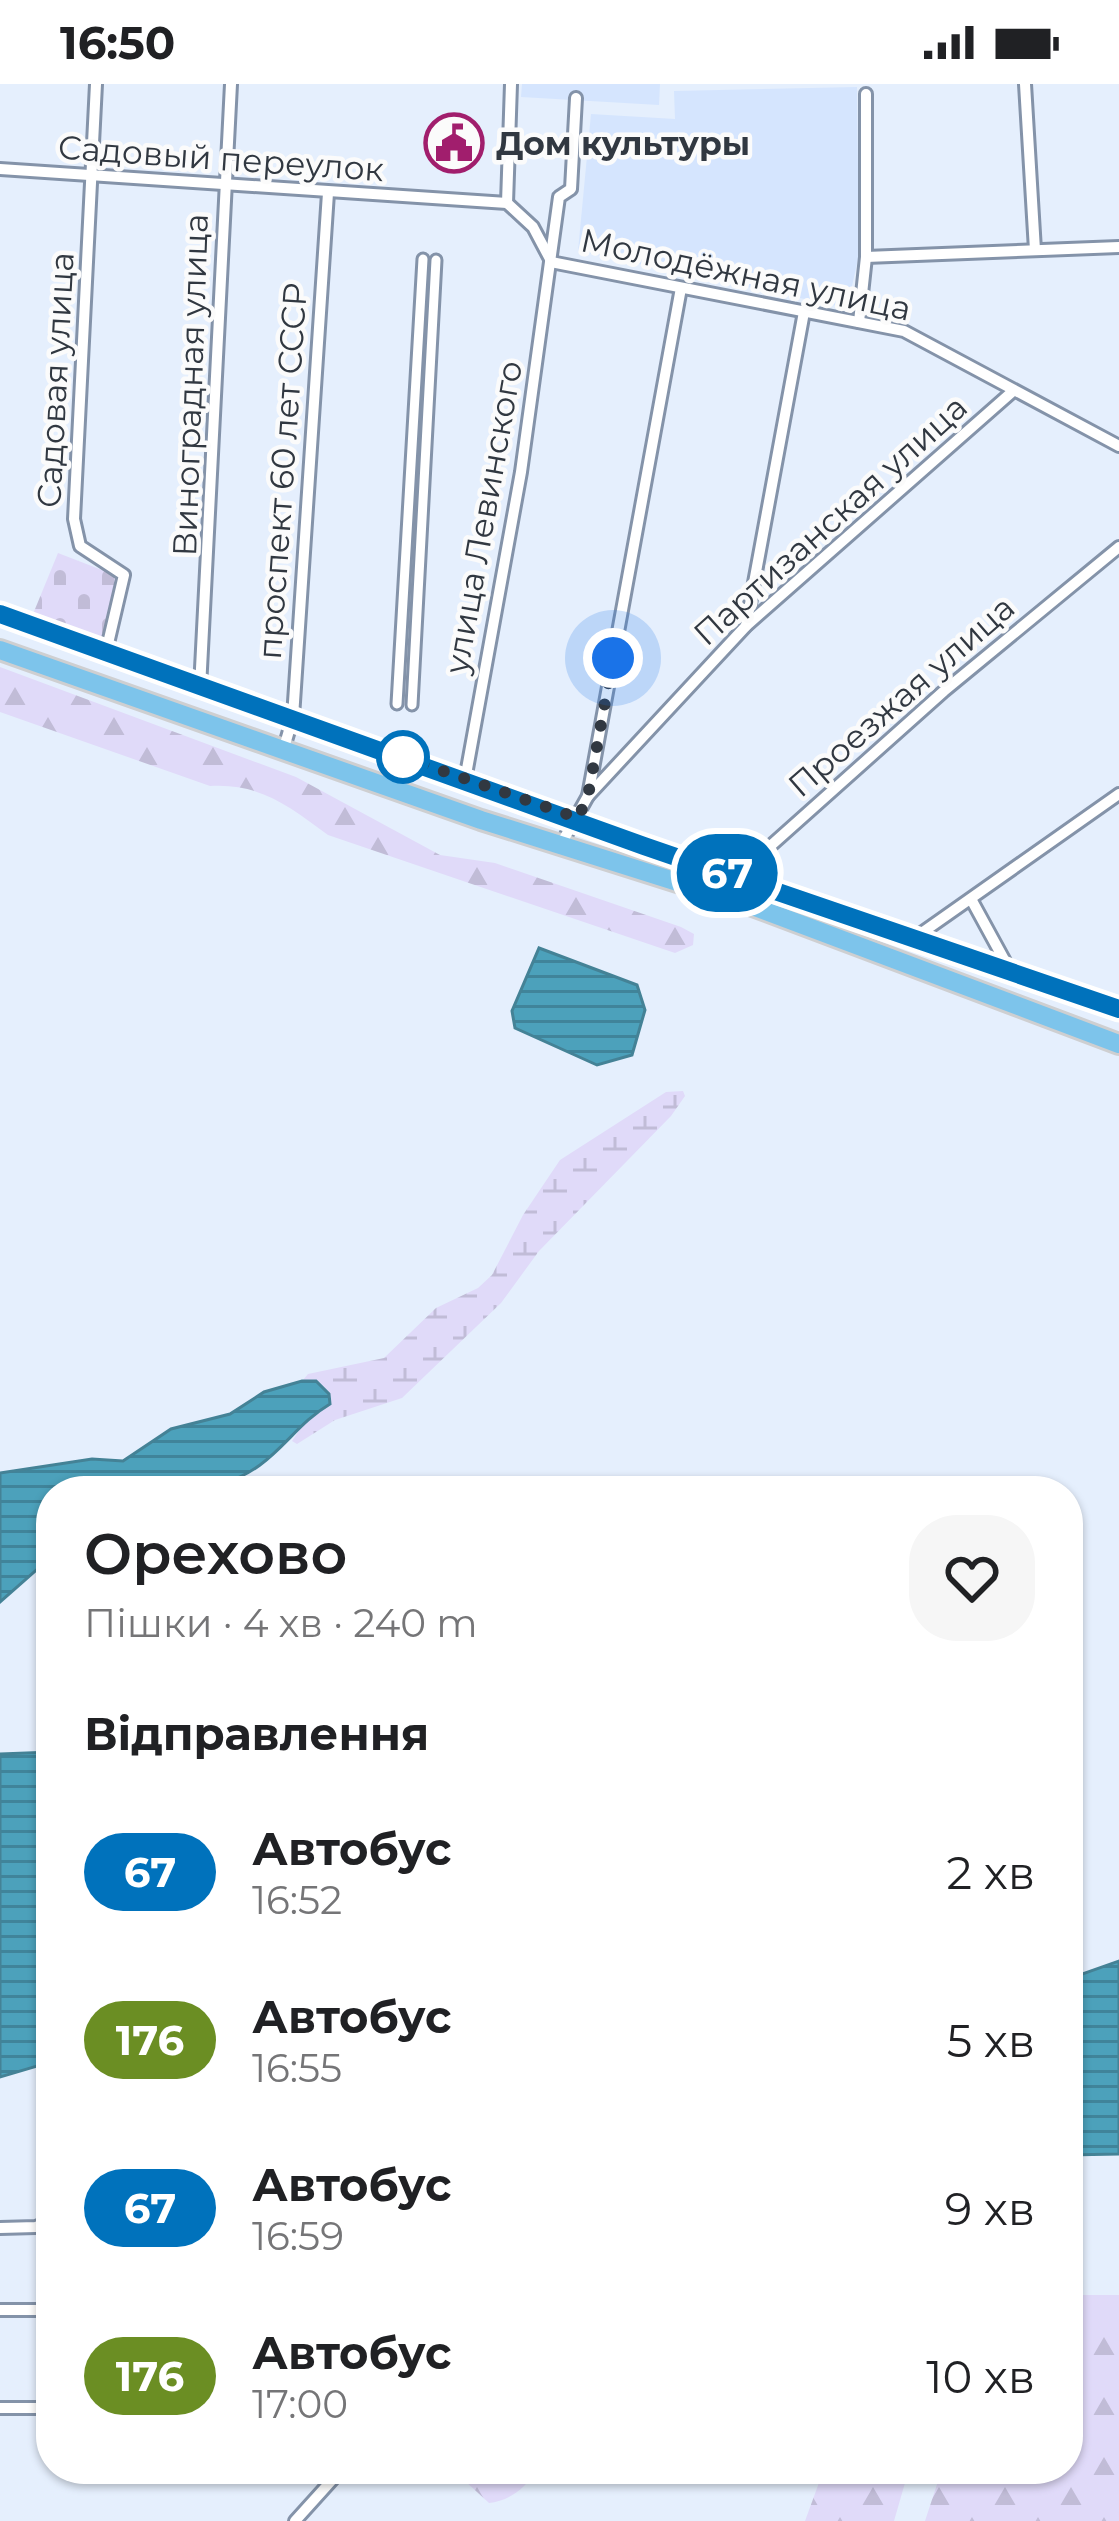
<!DOCTYPE html>
<html lang="uk">
<meta charset="utf-8">
<style>
:root{--surface:#fff;--page:#f6f6f6;--text:#202124;--muted:#757577}
body{margin:0;font-family:Montserrat,sans-serif;background:var(--page);color:var(--text);height:100vh;display:flex;flex-direction:column;font-size:45px;white-space:nowrap}
*{box-sizing:border-box;margin:0}
p{font-size:39px;color:var(--muted)}
.icon{flex:none;width:66px;height:66px;fill:none;stroke:currentColor;stroke-width:2;stroke-linecap:round;stroke-linejoin:round}
.map{position:relative;flex:1;overflow:hidden}
.drawer{position:absolute;left:36px;top:1392px;width:1047px;height:1008px;display:flex;flex-direction:column;background:var(--surface);border-radius:48px;box-shadow:0 3px 9px #0004}
.drawer>*{flex:none}
.badge{padding:0 24px;border-radius:39px;font-size:42px;line-height:78px}
.you{position:absolute;width:60px;height:60px;margin:-30px;border:9px solid #fff;border-radius:50%;background:#1a73e8;box-shadow:0 0 0 18px #1a73e833}
.map>.badge{position:absolute;translate:-50% -50%;box-shadow:0 0 0 6px #fff}
h2{padding:0 48px;font-size:45px;line-height:108px}
.round{display:grid;place-items:center;flex:none;width:126px;height:126px;border-radius:48px;background:var(--page)}
.head{display:flex;align-items:center;justify-content:space-between;height:204px;padding:0 48px}
h1{font-size:57px;font-weight:600;line-height:90px}
ul{padding:0;list-style:none}
li{display:flex;align-items:center;gap:36px;height:168px;padding:0 48px}
li div{flex:1}
li b{display:block;font-size:45px}
li em{font-style:normal}
li .badge{min-width:132px;font-weight:700;text-align:center}
.status{display:flex;justify-content:space-between;align-items:center;height:84px;padding:0 60px;background:var(--surface);direction:ltr}
.status svg{height:33px;fill:currentColor}
.map>svg:first-child{display:block}
</style>
<div class="status"><b>16:50</b><svg viewBox="0 0 49 12"><path d="M0 12V9h3v3zM5 12V6h3v6zM10 12V3h3v9zM15 12V0h3v12zM26 1h20v11H26zM47 4h2v5h-2z"/></svg></div>
<div class="map">
<svg width="1119" height="2437" viewBox="0 0 1119 2437">
<defs>
<pattern id="forest-firs" width="22" height="20" patternUnits="userSpaceOnUse" patternTransform="scale(3)"><rect width="22" height="20" fill="#e0daf9"/><path d="M5 1l3.5 6h-7zM16 11l3.5 6h-7z" fill="#c1bcd7"/></pattern>
<pattern id="wetland-marsh" width="20" height="14" patternUnits="userSpaceOnUse" patternTransform="scale(3)"><rect width="20" height="14" fill="#e0daf9"/><path d="M1 5h8M5 5V1M11 12h8M15 12V8" fill="none" stroke="#c1bcd7"/></pattern>
<pattern id="cemetery-stones" width="16" height="16" patternUnits="userSpaceOnUse" patternTransform="scale(3)"><rect width="16" height="16" fill="#e0daf9"/><path d="M2 7V4a2 2 0 0 1 4 0v3zM10 15v-3a2 2 0 0 1 4 0v3z" fill="#c1bcd7"/></pattern>
<pattern id="water-rules" width="6" height="5" patternUnits="userSpaceOnUse" patternTransform="scale(3)"><rect width="6" height="5" fill="#4ca1bb"/><path d="M0 2.5h6" fill="none" stroke="#40849a"/></pattern>
</defs>
<rect width="100%" height="100%" fill="#e5effd"/>
<g fill="#d5e5fe">
<polygon points="522,0 660,0 659,21 521,13"/>
<polygon points="857,3 859,171 847,224 578,167 591,30 675,35 674,7"/>
</g>
<g fill="url(#forest-firs)">
<path d="M0,583L296,693L440,771L495,779L681,843L694,850L693,861L675,869L328,751C289,722 260,699 210,702L0,628Z"/>
<polygon points="1068,2211 1119,2211 1119,2437 925,2437 942,2385 1068,2385"/>
<path d="M461,2385H535C528,2404 508,2417 489,2419L465,2397Z"/>
<polygon points="824,2385 909,2385 894,2437 805,2437"/>
</g>
<polygon fill="url(#wetland-marsh)" points="683,1007 685,1012 671,1032 539,1167 501,1219 402,1314 335,1336 297,1360 292,1357 306,1336 331,1321 330,1309 316,1296 303,1296 308,1290 384,1274 436,1224 478,1204 492,1191 523,1131 560,1076 666,1008"/>
<polygon fill="url(#cemetery-stones)" points="58,469 120,493 101,555 33,530"/>
<g fill="url(#water-rules)" stroke="#448296" stroke-width="3">
<polygon points="539,864 637,901 645,926 632,971 597,981 515,944 512,927"/>
<path d="M302,1297H316L329,1310L330,1320C301,1337 286,1362 260,1381C203,1423 119,1407 51,1407V1473L0,1518V1389L92,1375L123,1377L171,1345L230,1330L264,1308Z"/>
<polygon points="51,1668 51,1978 0,1993 0,1670"/>
<polygon points="1119,1877 1119,2070 1068,2071 1068,1895"/>
</g>
<g fill="none" stroke-linecap="round" stroke-linejoin="round">
<defs>
<g id="pedestrian">
<polyline points="397,620 423,175"/>
<polyline points="412,621 436,176"/>
</g>
<g id="minor">
<polyline points="96,0 74,435 80,462 124,491 106,568"/>
<polyline points="1025,0 1035,166"/>
<polyline points="0,85 507,119 533,143 550,175"/>
<polyline points="507,119 511,0"/>
<polyline points="866,173 1119,163"/>
<polyline points="551,178 904,247 1119,362"/>
<polyline points="859,238 866,173 866,10"/>
<polyline points="0,530 644,762 1119,924"/>
<polyline points="746,542 804,228"/>
<polyline points="200,604 231,0"/>
<polyline points="283,667 293,633 328,109"/>
<polyline points="465,696 521,388 559,113 571,105 576,14"/>
<polyline points="588,712 746,542 1012,308"/>
<polyline points="560,762 588,712 681,204"/>
<polyline points="710,783 767,765 944,607 1119,463"/>
<polyline points="971,815 1007,881"/>
<polyline points="913,855 1119,710"/>
<polyline points="0,2144 36,2143 51,2137"/>
<polyline points="0,2226 51,2226"/>
<polyline points="0,2324 51,2324"/>
<polyline points="295,2437 342,2385"/>
</g>
<polyline id="primary" points="0,566 481,736 750,821 1119,960"/>
</defs>
<use href="#pedestrian" stroke="#8493a9" stroke-width="15"/>
<use href="#minor" stroke="#8493a9" stroke-width="16"/>
<use href="#primary" stroke="#cecfd1" stroke-width="24"/>
<use href="#pedestrian" stroke="#fff" stroke-width="9"/>
<use href="#minor" stroke="#fff" stroke-width="10"/>
<use href="#primary" stroke="#7dc4eb" stroke-width="18"/>
</g>
<g fill="none" stroke-linecap="round" stroke-linejoin="round">
<defs>
<polyline id="line" points="0,530 644,762 1119,925"/>
</defs>
<use href="#line" stroke="#fff" stroke-width="27"/>
<use href="#line" stroke="#0072bc" stroke-width="18"/>
<polyline stroke="#313841" stroke-width="12" stroke-dasharray="0 21.6" points="403,673 578,734 588,712 613,574"/>
</g>
<defs>
<symbol id="civic-ring" viewBox="-11 -11 22 22"><circle r="9.5" fill="#fbfbfb" stroke="#a11e6d" stroke-width="1.5"/><path d="M-.6-6.5H3V-4.5H.6V-3L4-1V1h2V6H-6V1h2V-1L-.6-3ZM-1.2 2.5V6h2.4V2.5Z" fill="#a11e6d"/></symbol>
</defs>
<g fill-rule="evenodd">
<use href="#civic-ring" x="421" y="26" width="66" height="66"/>
</g>
<circle fill="#fff" stroke="#0072bc" stroke-width="6" cx="403" cy="673" r="24"/>
<g text-anchor="middle" stroke-width="9" stroke-linejoin="round" paint-order="stroke">
<g font-size="33" font-weight="bold" fill="#313841" stroke="#fbfbfb" text-anchor="start">
<text x="496" y="71">Дом культуры</text>
</g>
<g font-size="33" fill="#313841" stroke="#fbfbfb">
<text transform="translate(221 74) rotate(4)" y="12">Садовый переулок</text>
<text transform="translate(746 190) rotate(12)" y="12">Молодёжная улица</text>
<text transform="translate(55 296) rotate(-87)" y="12">Садовая улица</text>
<text transform="translate(190 301) rotate(-88)" y="12">Виноградная улица</text>
<text transform="translate(282 387) rotate(-86)" y="12">проспект 60 лет СССР</text>
<text transform="translate(483 433) rotate(-80)" y="12">улица Левинского</text>
<text transform="translate(830 436) rotate(-42)" y="12">Партизанская улица</text>
<text transform="translate(901 612) rotate(-41)" y="12">Проезжая улица</text>
</g>
</g>
</svg>
<div class="you" style="left:613px;top:574px"></div>
<b class="badge" style="left:727px;top:789px;background:#0072bc;color:#fff">67</b>
<section class="drawer">
<div class="head"><div><h1>Орехово</h1><p>Пішки · 4 хв · 240 m</p></div><a class="round"><svg class="icon" aria-label="heart" viewBox="0 0 24 24"><path d="M12 20l-8-8c-3-5 5-10 8-4 3-6 11-1 8 4z"/></svg></a></div>
<h2>Відправлення</h2>
<ul>
<li><span class="badge" style="background:#0072bc;color:#fff">67</span><div><b>Автобус</b><p>16:52</p></div><em>2 хв</em></li>
<li><span class="badge" style="background:#6b8e23;color:#fff">176</span><div><b>Автобус</b><p>16:55</p></div><em>5 хв</em></li>
<li><span class="badge" style="background:#0072bc;color:#fff">67</span><div><b>Автобус</b><p>16:59</p></div><em>9 хв</em></li>
<li><span class="badge" style="background:#6b8e23;color:#fff">176</span><div><b>Автобус</b><p>17:00</p></div><em>10 хв</em></li>
</ul>
</section>
</div>
